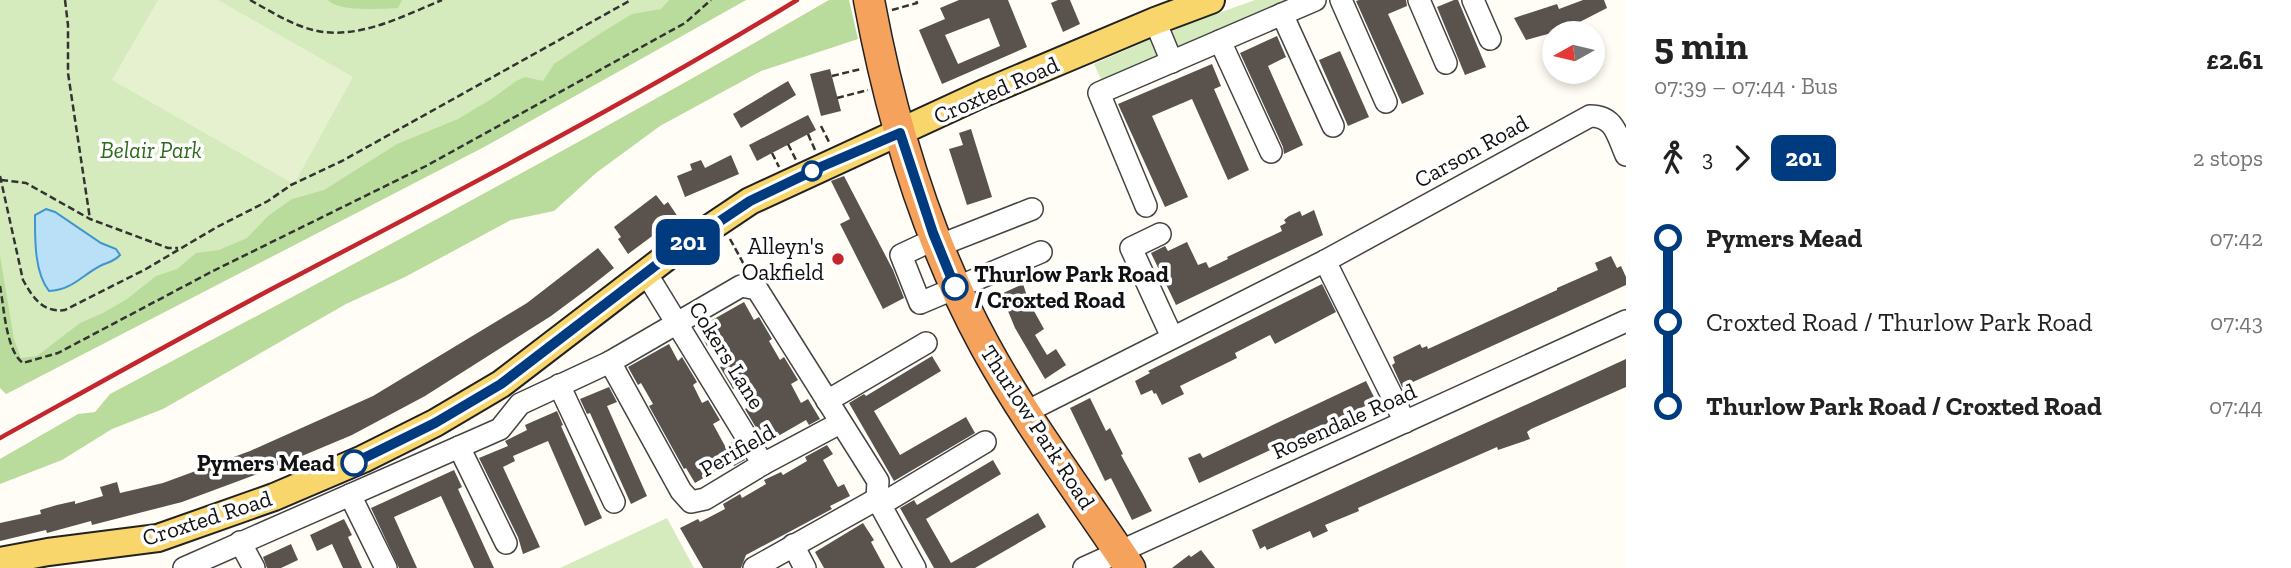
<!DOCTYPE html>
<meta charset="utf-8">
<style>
:root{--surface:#fff;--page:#f6f6f6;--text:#222;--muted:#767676}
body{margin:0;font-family:"Zilla Slab",serif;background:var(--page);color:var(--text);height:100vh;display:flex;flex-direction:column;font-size:26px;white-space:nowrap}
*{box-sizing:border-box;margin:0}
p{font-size:23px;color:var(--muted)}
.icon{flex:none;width:38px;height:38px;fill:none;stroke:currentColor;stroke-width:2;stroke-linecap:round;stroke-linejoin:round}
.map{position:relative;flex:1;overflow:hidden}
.side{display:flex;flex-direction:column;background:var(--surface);width:665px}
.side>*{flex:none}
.badge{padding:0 14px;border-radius:10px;font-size:24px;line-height:46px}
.needle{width:46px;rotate:262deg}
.fabs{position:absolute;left:1542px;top:21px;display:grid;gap:14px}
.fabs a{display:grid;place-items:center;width:63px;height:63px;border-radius:50%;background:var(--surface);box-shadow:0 4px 10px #0003;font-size:35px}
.map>.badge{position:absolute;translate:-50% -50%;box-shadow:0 0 0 4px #fff}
.legs{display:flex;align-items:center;gap:10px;height:77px;padding:0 28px;font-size:23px}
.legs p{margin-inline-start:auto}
.overview{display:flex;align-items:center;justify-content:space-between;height:119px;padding:0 28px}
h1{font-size:38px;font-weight:700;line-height:52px}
ul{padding:0 28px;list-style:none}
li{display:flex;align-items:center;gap:24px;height:84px;font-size:26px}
li i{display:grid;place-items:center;width:10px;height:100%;margin:0 9px;background:currentColor}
li i::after{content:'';width:18px;height:18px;margin:-9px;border:5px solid;border-radius:50%;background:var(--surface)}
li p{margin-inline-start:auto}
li:first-child i{background:linear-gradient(#0000 50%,currentColor 0)}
li:last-child i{background:linear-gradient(currentColor 50%,#0000 0)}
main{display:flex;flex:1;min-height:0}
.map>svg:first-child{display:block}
</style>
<main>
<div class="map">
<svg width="1626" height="568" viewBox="0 0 1626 568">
<rect width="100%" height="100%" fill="#fffdf5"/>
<g fill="#d5ebbd">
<polygon points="0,0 746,0 484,147 6,394 0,361"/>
<polygon points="1255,0 1302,0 1104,86 1094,64 1174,29"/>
<polygon points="667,518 694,568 560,568"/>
</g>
<g fill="#b9dc9c">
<path d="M328,0H402L398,8C382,9 338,12 328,0Z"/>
<polygon points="669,0 746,0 484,147 6,394 0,388 0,256 14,339 21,358 37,356 80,323 103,313 127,299 156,276 177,269 196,253 219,250 247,238 268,216 292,199 324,190 397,144 458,119 493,98 516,81 525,77 543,81 554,64 601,33 632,14 661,9"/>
<path d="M829,0H849L858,39L761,71L660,126L596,173L554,211L511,220L405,277L346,304L163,409L112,429L62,460L0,484V459L78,414L95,412L110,394C351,266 593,137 829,0Z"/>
</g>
<polygon fill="#e6f2cf" points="158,0 218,0 353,77 294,184 112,80"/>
<path fill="#b9e0f7" stroke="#3f96cf" stroke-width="2" d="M46,209L55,212L101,243L116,249L120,255C114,262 108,262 100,266C81,276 72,290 49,291C34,272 35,238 35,215Z"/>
<g fill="#5a524d" fill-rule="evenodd">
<path d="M959,0H1008L1027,47L942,84L919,30L945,19L940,8ZM989,18L1000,46L958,64L945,35Z"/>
<polygon points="1058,0 1070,0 1080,24 1063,32 1051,3"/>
<polygon points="1359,0 1406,0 1407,6 1388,14 1424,94 1402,104 1356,1"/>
<polygon points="1454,0 1458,0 1486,67 1465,75 1437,7"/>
<polygon points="1583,0 1604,0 1607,8 1566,29 1526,40 1514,18 1557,4 1559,9"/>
<polygon points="1277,36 1286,57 1268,66 1303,145 1284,154 1283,147 1240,53"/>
<polygon points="1340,51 1369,117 1348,126 1319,60"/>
<polygon points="1212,64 1221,86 1214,89 1249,170 1228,180 1192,99 1152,116 1188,197 1165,207 1118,104"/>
<polygon points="830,69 841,111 821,116 810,74"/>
<polygon points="788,81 796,95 741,128 733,114"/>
<polygon points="808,115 816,130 757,161 749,145"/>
<polygon points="971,129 992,197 967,205 949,149 963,145 959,133"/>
<polygon points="731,155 739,174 685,197 677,176 692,170 690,164 701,160 705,168"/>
<polygon points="844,176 893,270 904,298 883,309 840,224 850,219 831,181"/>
<polygon points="656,195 664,205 668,202 678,217 628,254 618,239 621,237 614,227"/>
<polygon points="1314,210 1323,235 1176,305 1151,253 1165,246 1168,251 1187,242 1198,265 1206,262 1209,268 1228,259 1227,257 1282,231 1280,226 1286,223 1284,220 1289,216 1300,211 1302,216"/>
<polygon points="598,248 614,268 586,290 551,316 425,396 352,435 271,469 182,502 92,525 91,521 47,533 46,530 0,541 0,523 41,514 40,510 57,505 75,501 75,504 103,496 100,487 117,482 120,493 163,483 250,451 373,396 527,303"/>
<polygon points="1611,256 1617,268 1621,266 1626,277 1626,285 1402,387 1392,365 1395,363 1393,357 1420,344 1422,348 1427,346 1428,349 1557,290 1557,288 1598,270 1595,263"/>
<polygon points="1023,284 1029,302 1044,329 1035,335 1047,355 1056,349 1066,365 1045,379 1015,328 1001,294"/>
<polygon points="1322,284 1336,312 1275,344 1270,335 1235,353 1237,358 1180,386 1184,394 1162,405 1156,393 1154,394 1152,390 1141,395 1135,381 1150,373 1148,371"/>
<polygon points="744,302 754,320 759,317 772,339 769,341 780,360 784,357 798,380 791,384 801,403 808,399 820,419 809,425 806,420 773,439 766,427 758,431 745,409 753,404 740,385 733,389 720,367 727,363 714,342 707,346 698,328"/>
<polygon points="669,344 678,361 682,357 697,382 693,385 702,403 708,400 720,420 713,424 725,446 734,441 745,460 734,466 731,462 695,483 686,468 684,469 649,406 653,404 641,383 638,385 628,367"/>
<polygon points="932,356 941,371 874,411 900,455 966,417 975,433 894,481 849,403 864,394 866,396"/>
<polygon points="1626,359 1626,387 1531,429 1527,432 1530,439 1498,450 1497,447 1358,508 1359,511 1325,525 1328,531 1313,538 1310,531 1267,550 1265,546 1260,549 1252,530"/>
<polygon points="1366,381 1376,401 1199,483 1188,458 1200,453 1203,458"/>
<polygon points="609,387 617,402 607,406 647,496 631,504 590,413 587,414 580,399"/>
<polygon points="1090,398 1106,431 1110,428 1123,454 1121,455 1152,511 1132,520 1111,478 1105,481 1070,408"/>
<polygon points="557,411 563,425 561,426 602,518 585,526 548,441 513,456 515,461 503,467 540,547 523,554 518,537 479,458 508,446 505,441 527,430 525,425"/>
<polygon points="827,445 833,454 823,460 838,487 844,484 850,496 830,506 832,509 746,555 741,568 703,568 680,528 698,519 700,522 725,509 723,504 740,494 742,498 766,484 764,480 781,472 783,475 807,461 805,457"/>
<polygon points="993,460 1001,474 926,519 951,563 1038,513 1046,527 975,568 934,568 900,508 914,500 917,505"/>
<polygon points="454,470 462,487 458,489 494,568 474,568 441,496 394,517 417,568 399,568 371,508"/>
<polygon points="344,519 352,535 348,537 362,568 343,568 332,544 317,551 310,535"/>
<polygon points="863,523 874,540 871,542 885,568 824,568 815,552"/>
<polygon points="291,544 298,560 281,568 267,568 263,557"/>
<polygon points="1201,550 1215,568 1172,568 1189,555 1191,557"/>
</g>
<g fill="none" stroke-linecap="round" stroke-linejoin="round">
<defs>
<g id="minor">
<polyline points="1341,0 1386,102"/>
<polyline points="1419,0 1446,63"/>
<polyline points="1473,0 1490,39"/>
<polyline points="1282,14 1333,126"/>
<polyline points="1155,21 1172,62"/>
<polyline points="1220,41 1271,152"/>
<polyline points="1146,206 1099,93 1315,0"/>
<polyline points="1160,234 1131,248 1172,337"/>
<polyline points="935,239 901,255 920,303 1041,252"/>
<polyline points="938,246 1032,209"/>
<polyline points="1325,261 1405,422"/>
<polyline points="646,273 763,464"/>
<polyline points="610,362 681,491 691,502 705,499 763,464 840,423"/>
<polyline points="559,385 614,502"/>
<polyline points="827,401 926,343"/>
<path d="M1024,413L1325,261L1590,116C1615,116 1617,135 1626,155"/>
<polyline points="459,447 506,543"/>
<polyline points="350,495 386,568"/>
<polyline points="880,505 985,442"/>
<polyline points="240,542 254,568"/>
<polyline points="793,545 805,568"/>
<polyline points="184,568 500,429 520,404 610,362 741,286 757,289 878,481 877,499 915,568"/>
<polyline points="754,568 877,499"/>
<polyline points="1084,568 1626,321"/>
</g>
<polyline id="major" points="0,561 48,552 158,538 274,497 363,459 435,423 501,384 668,256 750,201 984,93 1155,21 1211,0"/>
<path id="highway" d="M869,0C891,119 926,238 985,346C1027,423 1081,494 1130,568"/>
</defs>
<use href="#minor" stroke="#444" stroke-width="24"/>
<use href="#major" stroke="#222" stroke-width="30"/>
<use href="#highway" stroke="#222" stroke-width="33"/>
<g stroke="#333" stroke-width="2.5" stroke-dasharray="7 3.5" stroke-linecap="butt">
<polyline points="65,0 68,25 68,73 90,219"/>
<path d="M250,0C270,11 292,25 313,30C357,41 403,16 442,0"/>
<polyline points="892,10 917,3 916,0"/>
<polyline points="832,76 861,69"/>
<polyline points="837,98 868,90"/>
<polyline points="821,126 829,142"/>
<polyline points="808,134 815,150"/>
<polyline points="788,144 796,160"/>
<polyline points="772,153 779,167"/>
<path d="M0,176L23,280C33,298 43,313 65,310L146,269L217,227L268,201L291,185L342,161L631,0"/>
<polyline points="1,180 26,183 90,219 168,248 178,248"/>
<polyline points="730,239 747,270"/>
<path d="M0,286C4,307 6,351 23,363L58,353L213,271L426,166L685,23L711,0"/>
</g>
<use href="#minor" stroke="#fff" stroke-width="21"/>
<use href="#major" stroke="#f9d66b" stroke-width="26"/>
<use href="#highway" stroke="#f5a25d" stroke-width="30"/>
<path stroke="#c4262e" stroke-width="4.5" d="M0,438C94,386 188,333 283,283C457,192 630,102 797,0"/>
</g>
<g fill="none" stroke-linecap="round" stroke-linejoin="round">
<defs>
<polyline id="line-1" points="354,463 435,423 501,384 668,256 750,201 823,166 900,133 933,233 955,287"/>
</defs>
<use href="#line-1" stroke="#fff" stroke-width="16"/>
<use href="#line-1" stroke="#003b80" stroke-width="10"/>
</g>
<g fill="#fff" stroke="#003b80" stroke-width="3.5">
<circle cx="812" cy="171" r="9"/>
<circle cx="955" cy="287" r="12"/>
<circle cx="354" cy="463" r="12"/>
</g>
<circle fill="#c4262e" stroke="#fff" stroke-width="2.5" cx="838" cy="259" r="7"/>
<g text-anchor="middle" stroke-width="7" stroke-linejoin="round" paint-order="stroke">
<g font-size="23" fill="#111" stroke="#fff">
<text transform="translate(996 90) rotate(-24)" y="8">Croxted Road</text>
<text transform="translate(1471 151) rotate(-29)" y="8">Carson Road</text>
<text transform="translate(727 355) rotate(58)" y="8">Cokers Lane</text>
<text transform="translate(1344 421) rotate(-24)" y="8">Rosendale Road</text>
<text transform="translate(1038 427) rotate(57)" y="8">Thurlow Park Road</text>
<text transform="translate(737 450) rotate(-30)" y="8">Perifield</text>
<text transform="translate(207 518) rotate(-18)" y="8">Croxted Road</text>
</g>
<g font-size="23" font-style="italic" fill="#2f6b1f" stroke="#fff">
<text x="151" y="158">Belair Park</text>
</g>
<g font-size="23" fill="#111" stroke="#fff" text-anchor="end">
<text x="824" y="254">Alleyn's<tspan x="824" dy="26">Oakfield</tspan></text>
</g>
<g font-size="23" font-weight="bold" fill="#111" stroke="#fff" text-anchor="start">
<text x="974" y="282">Thurlow Park Road<tspan x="974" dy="26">/ Croxted Road</tspan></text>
<text x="335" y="471" text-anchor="end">Pymers Mead</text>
</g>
</g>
</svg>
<div class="fabs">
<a><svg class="needle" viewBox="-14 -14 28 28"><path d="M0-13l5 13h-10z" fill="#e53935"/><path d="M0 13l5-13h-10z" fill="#767676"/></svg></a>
</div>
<b class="badge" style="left:688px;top:242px;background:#003b80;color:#fff">201</b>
</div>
<section class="side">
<div class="overview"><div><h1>5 min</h1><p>07:39 – 07:44 · Bus</p></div><b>£2.61</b></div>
<div class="legs"><svg class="icon" aria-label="walk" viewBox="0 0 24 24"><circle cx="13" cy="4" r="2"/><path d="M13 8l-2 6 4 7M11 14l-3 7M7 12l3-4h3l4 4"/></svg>3<svg class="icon" aria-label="forward" viewBox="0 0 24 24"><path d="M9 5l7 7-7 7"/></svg><b class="badge" style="background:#003b80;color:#fff">201</b><p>2 stops</p></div>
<ul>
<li><i style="color:#003b80"></i><b>Pymers Mead</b><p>07:42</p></li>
<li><i style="color:#003b80"></i><span>Croxted Road / Thurlow Park Road</span><p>07:43</p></li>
<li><i style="color:#003b80"></i><b>Thurlow Park Road / Croxted Road</b><p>07:44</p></li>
</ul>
</section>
</main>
